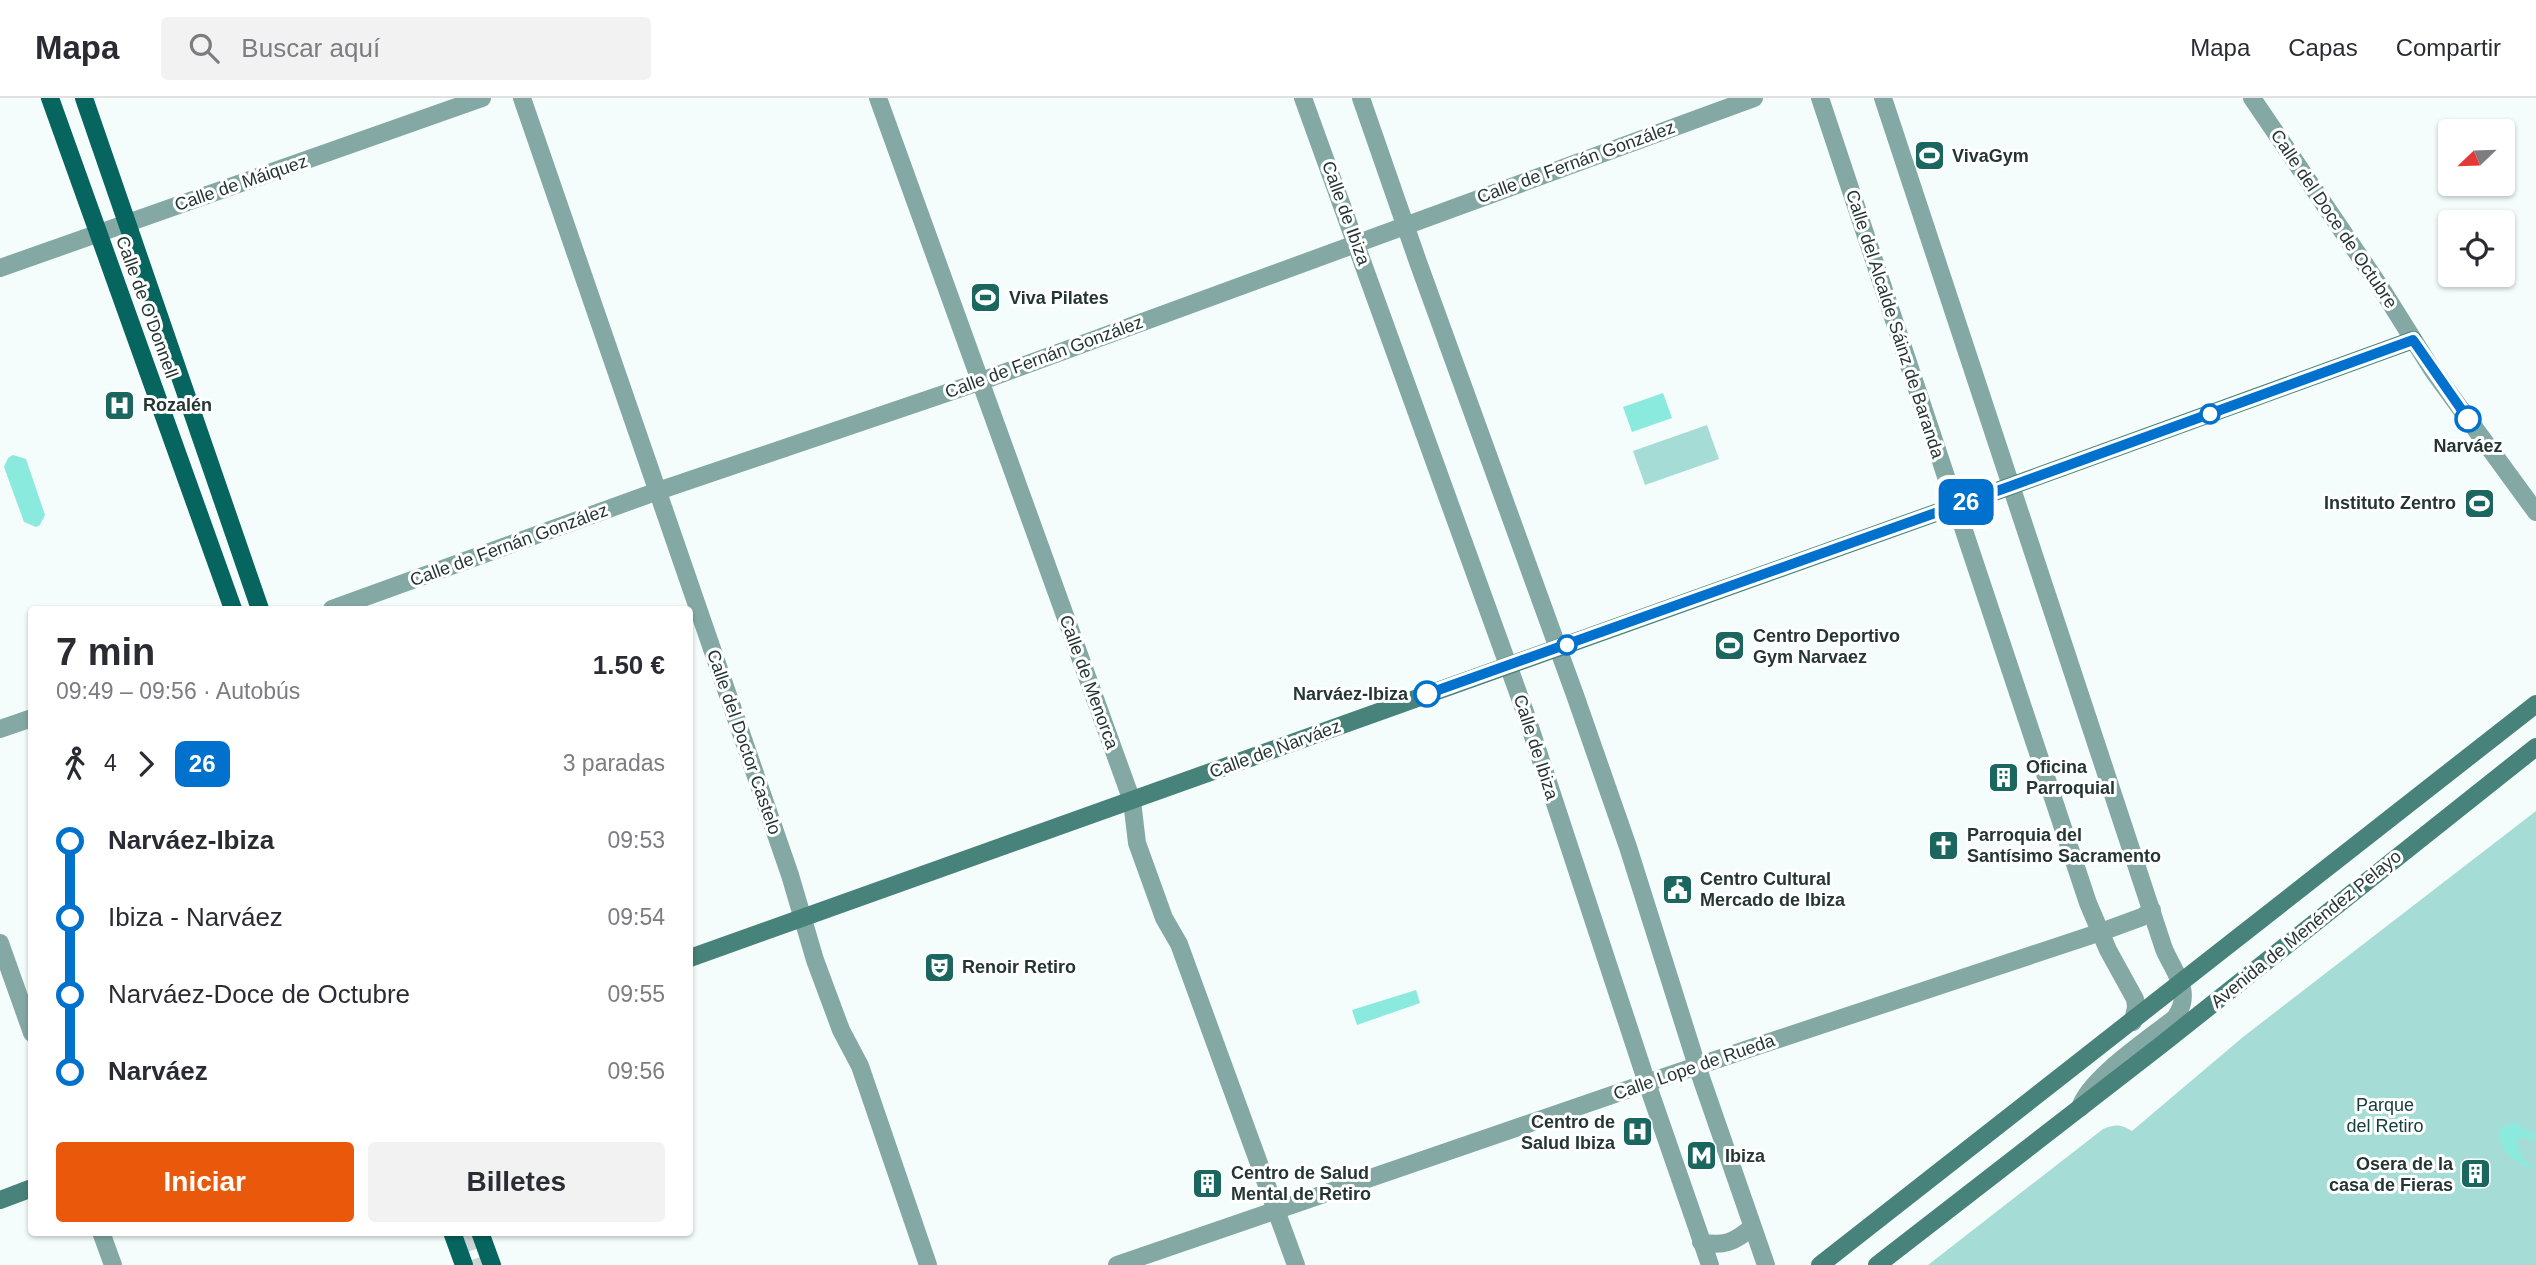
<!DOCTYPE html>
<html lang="es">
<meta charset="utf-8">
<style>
:root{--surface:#fff;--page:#f2f2f3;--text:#2b2b33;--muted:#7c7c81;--line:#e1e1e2;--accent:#ea580c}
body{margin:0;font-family:Arial,sans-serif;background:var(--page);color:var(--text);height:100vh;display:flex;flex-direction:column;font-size:26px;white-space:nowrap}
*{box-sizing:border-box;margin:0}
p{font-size:23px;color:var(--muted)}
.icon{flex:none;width:38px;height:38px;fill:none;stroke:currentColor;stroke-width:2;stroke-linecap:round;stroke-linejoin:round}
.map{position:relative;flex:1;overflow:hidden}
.side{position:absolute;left:28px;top:508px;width:665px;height:630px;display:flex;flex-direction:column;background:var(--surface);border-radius:7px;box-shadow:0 2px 5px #0004}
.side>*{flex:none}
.badge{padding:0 14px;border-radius:10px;font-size:24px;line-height:46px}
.needle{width:46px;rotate:247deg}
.controls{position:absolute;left:2438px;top:21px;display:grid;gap:14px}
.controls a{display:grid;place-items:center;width:77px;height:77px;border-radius:7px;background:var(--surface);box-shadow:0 2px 5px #0004;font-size:35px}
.map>.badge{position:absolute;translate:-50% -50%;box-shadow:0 0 0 4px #fff}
.legs{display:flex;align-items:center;gap:10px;height:77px;padding:0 28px;font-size:23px}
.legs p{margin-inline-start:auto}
.headline{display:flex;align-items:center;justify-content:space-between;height:119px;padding:0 28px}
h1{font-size:38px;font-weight:800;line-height:52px}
.cta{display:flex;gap:14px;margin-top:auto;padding:14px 28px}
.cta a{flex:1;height:80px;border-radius:7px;background:var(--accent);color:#fff;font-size:28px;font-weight:800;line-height:80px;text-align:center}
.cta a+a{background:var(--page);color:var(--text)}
ul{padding:0 28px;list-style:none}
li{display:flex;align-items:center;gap:24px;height:77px;font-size:26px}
li i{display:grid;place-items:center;width:10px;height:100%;margin:0 9px;background:currentColor}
li i::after{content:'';width:18px;height:18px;margin:-9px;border:5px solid;border-radius:50%;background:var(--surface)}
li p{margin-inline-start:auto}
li:first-child i{background:linear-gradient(#0000 50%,currentColor 0)}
li:last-child i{background:linear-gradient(currentColor 50%,#0000 0)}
header{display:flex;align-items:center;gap:42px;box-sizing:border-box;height:98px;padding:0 35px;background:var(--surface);border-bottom:2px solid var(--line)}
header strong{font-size:33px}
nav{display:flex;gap:38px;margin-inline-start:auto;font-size:24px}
.search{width:490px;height:63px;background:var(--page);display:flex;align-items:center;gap:18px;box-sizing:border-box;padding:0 24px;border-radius:7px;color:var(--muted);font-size:26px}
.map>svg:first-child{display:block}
</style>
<header>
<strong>Mapa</strong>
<div class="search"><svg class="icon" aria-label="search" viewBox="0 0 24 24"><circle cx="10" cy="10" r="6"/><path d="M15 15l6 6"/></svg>Buscar aquí</div>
<nav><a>Mapa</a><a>Capas</a><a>Compartir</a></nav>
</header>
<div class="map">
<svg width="2536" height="1167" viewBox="0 0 2536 1167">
<rect width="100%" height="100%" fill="#f4fdfc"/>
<g fill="#a5ddd6">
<polygon points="1707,327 1719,361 1645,387 1633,353"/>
<path d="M2536,713V1167H1928L2103,1031C2115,1026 2120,1026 2132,1033L2243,939Z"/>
</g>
<g fill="#8aeade">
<polygon points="1663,295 1672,320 1632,334 1623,309"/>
<polygon points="13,357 26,361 45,417 40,427 36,429 24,424 4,369 8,360"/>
<polygon points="1416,892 1420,905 1357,927 1352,912"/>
<path d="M2513,1025C2523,1026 2526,1036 2536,1036V1042L2521,1039L2516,1044L2523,1062L2535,1071C2515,1066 2496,1052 2500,1030Z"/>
</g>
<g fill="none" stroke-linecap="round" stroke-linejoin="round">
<polyline stroke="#cad5d4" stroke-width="18" stroke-dasharray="18 9" stroke-linecap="butt" points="470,1134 481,1167"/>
<g stroke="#84a9a4" stroke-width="18">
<polyline points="522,0 790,777 815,862 841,932 860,968 928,1167"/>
<polyline points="878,0 1132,703 1137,745 1164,820 1179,846 1296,1167"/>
<polyline points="1303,0 1525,614 1647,985 1710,1167"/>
<polyline points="1361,0 1418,164 1575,597 1628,749 1697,968 1766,1167"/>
<polyline points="1820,0 2088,805 2108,852 2135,901 2136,909 2133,924"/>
<path d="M1883,0L2164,851C2174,875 2194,894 2175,920C2150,940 2088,981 2080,1010"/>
<polyline points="2252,0 2381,190 2433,273 2536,414"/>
<polyline points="0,170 482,0"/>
<polyline points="332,511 658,393 979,284 1754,0"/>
<polyline points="0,631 32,620"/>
<polyline points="0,845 32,935"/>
<polyline points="101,1134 113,1167"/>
<path d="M1701,1144C1723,1149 1735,1144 1752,1129"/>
<polyline points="1117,1167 1673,976 2101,834 2142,819 2152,812"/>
</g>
<g stroke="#47827b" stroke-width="18">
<polyline points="690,860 2011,388 2413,242"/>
<polyline points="0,1102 32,1090"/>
<polyline points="1820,1167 2536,606"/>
<polyline points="1877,1167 2161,947 2536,649"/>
</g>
<g stroke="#06655e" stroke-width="18">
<polyline points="50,0 233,511"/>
<polyline points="84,0 260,511"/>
<polyline points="452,1134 464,1167"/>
<polyline points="480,1134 492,1167"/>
</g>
</g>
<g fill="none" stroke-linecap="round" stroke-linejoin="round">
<defs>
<polyline id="line-1" points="1427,596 2011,388 2413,242 2468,321"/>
</defs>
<use href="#line-1" stroke="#fff" stroke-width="16"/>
<use href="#line-1" stroke="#0072ce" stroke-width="10"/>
</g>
<defs>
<symbol id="stadium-square" viewBox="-11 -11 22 22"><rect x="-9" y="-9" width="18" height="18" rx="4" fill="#1b665f" stroke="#fff"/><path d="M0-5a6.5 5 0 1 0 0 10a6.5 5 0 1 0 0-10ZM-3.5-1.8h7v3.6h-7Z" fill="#fff"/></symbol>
<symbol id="hospital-square" viewBox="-11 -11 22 22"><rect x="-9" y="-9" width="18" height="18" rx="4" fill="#1b665f" stroke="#fff"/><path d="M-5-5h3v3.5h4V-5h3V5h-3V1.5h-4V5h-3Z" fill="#fff"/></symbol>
<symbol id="building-square" viewBox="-11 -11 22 22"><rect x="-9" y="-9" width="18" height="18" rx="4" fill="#1b665f" stroke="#fff"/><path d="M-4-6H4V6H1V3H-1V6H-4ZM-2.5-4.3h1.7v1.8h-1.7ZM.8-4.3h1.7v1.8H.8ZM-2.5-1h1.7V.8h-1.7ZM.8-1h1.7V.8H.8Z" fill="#fff"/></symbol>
<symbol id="church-square" viewBox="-11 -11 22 22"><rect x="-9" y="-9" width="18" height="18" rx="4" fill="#1b665f" stroke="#fff"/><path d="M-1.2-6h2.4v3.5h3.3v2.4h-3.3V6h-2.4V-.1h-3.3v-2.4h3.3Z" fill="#fff"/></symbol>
<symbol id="civic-square" viewBox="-11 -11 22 22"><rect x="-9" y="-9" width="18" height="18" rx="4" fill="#1b665f" stroke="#fff"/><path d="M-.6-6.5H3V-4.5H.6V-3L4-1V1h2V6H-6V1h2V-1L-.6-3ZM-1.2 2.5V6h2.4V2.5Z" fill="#fff"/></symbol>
<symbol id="theatre-square" viewBox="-11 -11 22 22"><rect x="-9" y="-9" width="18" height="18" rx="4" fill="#1b665f" stroke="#fff"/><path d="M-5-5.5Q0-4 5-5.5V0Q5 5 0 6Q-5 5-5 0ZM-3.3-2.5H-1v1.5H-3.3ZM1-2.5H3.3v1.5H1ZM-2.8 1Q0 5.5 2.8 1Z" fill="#fff"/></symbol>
<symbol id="metro-square" viewBox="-11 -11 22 22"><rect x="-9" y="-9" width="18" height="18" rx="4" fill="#1b665f" stroke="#fff"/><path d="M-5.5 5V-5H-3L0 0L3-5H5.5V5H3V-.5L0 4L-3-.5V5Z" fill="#fff"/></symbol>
</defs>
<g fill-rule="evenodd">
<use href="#stadium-square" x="1912" y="40" width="35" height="35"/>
<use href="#stadium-square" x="968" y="182" width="35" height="35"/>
<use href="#hospital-square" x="102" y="290" width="35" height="35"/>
<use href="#stadium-square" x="2462" y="388" width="35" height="35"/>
<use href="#stadium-square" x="1712" y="530" width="35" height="35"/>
<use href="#building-square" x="1986" y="662" width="35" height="35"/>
<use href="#church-square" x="1926" y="730" width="35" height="35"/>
<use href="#civic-square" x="1660" y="774" width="35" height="35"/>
<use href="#theatre-square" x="922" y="852" width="35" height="35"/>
<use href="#hospital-square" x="1620" y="1016" width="35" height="35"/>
<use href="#metro-square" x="1684" y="1040" width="35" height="35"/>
<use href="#building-square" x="2458" y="1058" width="35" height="35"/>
<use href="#building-square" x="1190" y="1068" width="35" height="35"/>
</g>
<g fill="#fff" stroke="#0072ce" stroke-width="3.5">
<circle cx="2210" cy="316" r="9"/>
<circle cx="2468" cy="321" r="12"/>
<circle cx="1567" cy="547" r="9"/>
<circle cx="1427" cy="596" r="12"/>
</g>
<g text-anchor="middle" stroke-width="6" stroke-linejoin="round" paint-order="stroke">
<g font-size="18" font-weight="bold" fill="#243633" stroke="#fff" text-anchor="start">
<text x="1952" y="64">VivaGym</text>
<text x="1009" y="206">Viva Pilates</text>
<text x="143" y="313">Rozalén</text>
<text x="2456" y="411" text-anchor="end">Instituto Zentro</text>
<text x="1753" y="544">Centro Deportivo<tspan x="1753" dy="21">Gym Narvaez</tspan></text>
<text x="2026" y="675">Oficina<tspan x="2026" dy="21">Parroquial</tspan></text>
<text x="1967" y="743">Parroquia del<tspan x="1967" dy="21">Santísimo Sacramento</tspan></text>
<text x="1700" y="787">Centro Cultural<tspan x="1700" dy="21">Mercado de Ibiza</tspan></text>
<text x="962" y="875">Renoir Retiro</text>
<text x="1615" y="1030" text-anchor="end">Centro de<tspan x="1615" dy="21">Salud Ibiza</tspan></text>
<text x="1725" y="1064">Ibiza</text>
<text x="2453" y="1072" text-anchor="end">Osera de la<tspan x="2453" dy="21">casa de Fieras</tspan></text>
<text x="1231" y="1081">Centro de Salud<tspan x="1231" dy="21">Mental de Retiro</tspan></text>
</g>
<g font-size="18" fill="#243633" stroke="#fff">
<text transform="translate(1576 64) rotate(-20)" y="6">Calle de Fernán González</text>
<text transform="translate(241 85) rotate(-19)" y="6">Calle de Máiquez</text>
<text transform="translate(1346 115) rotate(70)" y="6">Calle de Ibiza</text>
<text transform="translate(2334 121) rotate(56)" y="6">Calle del Doce de Octubre</text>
<text transform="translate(147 209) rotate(70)" y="6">Calle de O'Donnell</text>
<text transform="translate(1895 226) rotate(72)" y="6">Calle del Alcalde Sáinz de Baranda</text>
<text transform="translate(1044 259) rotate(-20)" y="6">Calle de Fernán González</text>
<text transform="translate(509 447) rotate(-20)" y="6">Calle de Fernán González</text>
<text transform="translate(1089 584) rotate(70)" y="6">Calle de Menorca</text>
<text transform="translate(744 644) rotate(71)" y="6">Calle del Doctor Castelo</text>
<text transform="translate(1536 649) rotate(72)" y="6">Calle de Ibiza</text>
<text transform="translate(1275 651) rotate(-20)" y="6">Calle de Narváez</text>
<text transform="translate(2306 831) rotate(-39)" y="6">Avenida de Menéndez Pelayo</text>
<text transform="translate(1694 969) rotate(-19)" y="6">Calle Lope de Rueda</text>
</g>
<g font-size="18" font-weight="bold" fill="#243633" stroke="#fff">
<text x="2468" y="354">Narváez</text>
<text x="1408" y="602" text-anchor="end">Narváez-Ibiza</text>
</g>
<g font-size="18" fill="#13403b" stroke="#fff">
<text x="2385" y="1013">Parque<tspan x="2385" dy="21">del Retiro</tspan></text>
</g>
</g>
</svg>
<div class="controls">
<a><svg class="needle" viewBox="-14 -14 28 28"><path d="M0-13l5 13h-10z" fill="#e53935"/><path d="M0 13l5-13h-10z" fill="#7c7c81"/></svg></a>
<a><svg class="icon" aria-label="locate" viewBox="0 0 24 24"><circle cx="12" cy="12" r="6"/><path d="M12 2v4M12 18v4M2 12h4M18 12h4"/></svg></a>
</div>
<b class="badge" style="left:1966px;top:404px;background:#0072ce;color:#fff">26</b>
<section class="side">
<div class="headline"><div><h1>7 min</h1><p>09:49 – 09:56 · Autobús</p></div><b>1.50 €</b></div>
<div class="legs"><svg class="icon" aria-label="walk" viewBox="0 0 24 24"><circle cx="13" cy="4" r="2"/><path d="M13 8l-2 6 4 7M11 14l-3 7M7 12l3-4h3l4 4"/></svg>4<svg class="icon" aria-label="forward" viewBox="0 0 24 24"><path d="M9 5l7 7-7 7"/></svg><b class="badge" style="background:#0072ce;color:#fff">26</b><p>3 paradas</p></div>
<ul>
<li><i style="color:#0072ce"></i><b>Narváez-Ibiza</b><p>09:53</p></li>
<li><i style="color:#0072ce"></i><span>Ibiza - Narváez</span><p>09:54</p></li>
<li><i style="color:#0072ce"></i><span>Narváez-Doce de Octubre</span><p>09:55</p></li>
<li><i style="color:#0072ce"></i><b>Narváez</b><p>09:56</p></li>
</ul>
<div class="cta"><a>Iniciar</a><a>Billetes</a></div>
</section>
</div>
